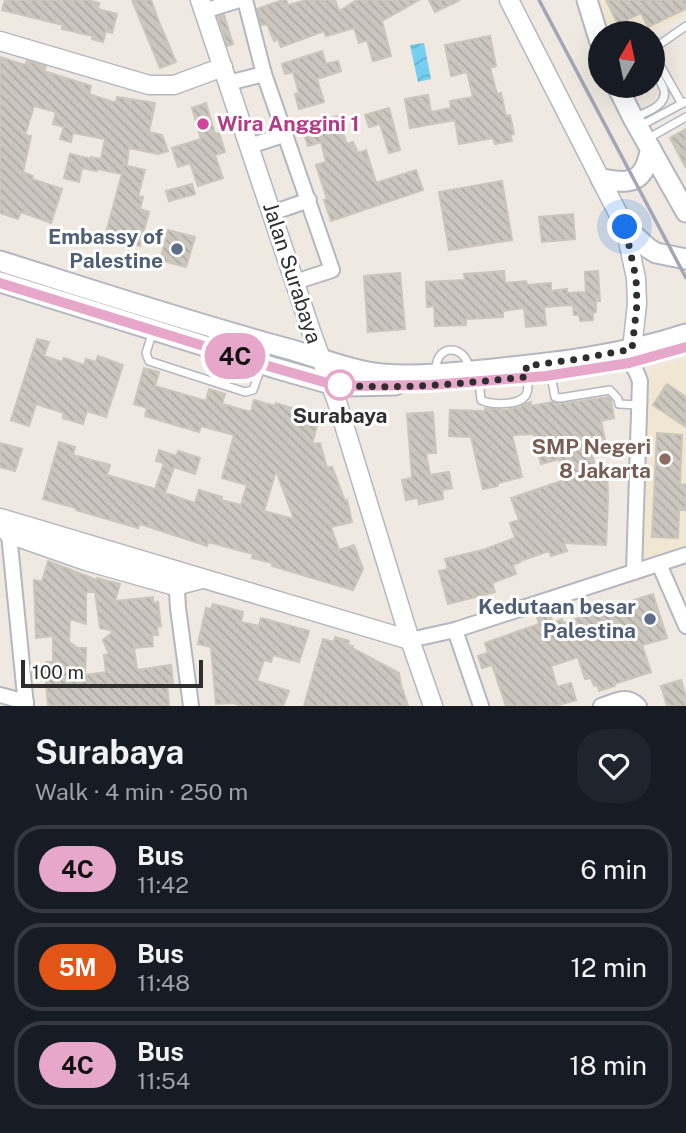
<!DOCTYPE html>
<meta charset="utf-8">
<style>
:root{--surface:#171b24;--page:#20242c;--text:#f1f3f6;--muted:#9ea1a6;--line:#363941}
body{margin:0;font-family:"Public Sans",sans-serif;background:var(--page);color:var(--text);height:100vh;display:flex;flex-direction:column;font-size:26px;white-space:nowrap}
*{box-sizing:border-box;margin:0}
p{font-size:23px;color:var(--muted)}
.icon{flex:none;width:38px;height:38px;fill:none;stroke:currentColor;stroke-width:2;stroke-linecap:round;stroke-linejoin:round}
.map{position:relative;height:706px;overflow:hidden}
.details{display:flex;flex-direction:column;background:var(--surface);flex:1}
.details>*{flex:none}
.badge{padding:0 14px;border-radius:23px;font-size:24px;line-height:46px}
.needle{width:46px;rotate:9deg}
.tools{position:absolute;left:588px;top:21px;display:grid;gap:14px}
.tools a{display:grid;place-items:center;width:77px;height:77px;border-radius:50%;background:var(--surface);box-shadow:0 7px 28px #0002;font-size:35px}
.scale{position:absolute;left:21px;bottom:18px;width:182px;box-sizing:border-box;padding-left:7px;border:4px solid #2e2e2e;border-top:0;font-size:19px;line-height:24px;white-space:nowrap;color:#2e2e2e;-webkit-text-stroke:5px #fff;paint-order:stroke}
.you{position:absolute;width:35px;height:35px;margin:-18px;border:5px solid #fff;border-radius:50%;background:#1a73e8;box-shadow:0 0 0 10px #1a73e833}
.map>.badge{position:absolute;translate:-50% -50%;box-shadow:0 0 0 4px #fff}
.round{display:grid;place-items:center;flex:none;width:74px;height:74px;border-radius:28px;background:var(--page)}
.overview{display:flex;align-items:center;justify-content:space-between;height:119px;padding:0 35px}
h1{font-size:33px;font-weight:700;line-height:52px}
ul{padding:0;list-style:none}
li{display:flex;align-items:center;gap:21px;height:88px;margin:0 14px 10px;padding:0 21px;border:4px solid var(--line);border-radius:28px}
li div{flex:1}
li b{display:block;font-size:26px}
li em{font-style:normal}
li .badge{min-width:77px;font-weight:700;text-align:center}
.map>svg:first-child{display:block}
</style>
<div class="map">
<svg width="686" height="706" viewBox="0 0 686 706">
<defs>
<pattern id="water-waves" width="16" height="10" patternUnits="userSpaceOnUse" patternTransform="scale(1.75)"><rect width="16" height="10" fill="#75cff0"/><path d="M0 5q4-4 8 0t8 0" fill="none" stroke="#66b2ce"/></pattern>
<pattern id="building-back-hatch" width="6" height="6" patternUnits="userSpaceOnUse" patternTransform="scale(1.75)"><rect width="6" height="6" fill="#cbc7bf"/><path d="M-1 5l2 2M0 0l6 6M5-1l2 2" fill="none" stroke="#afaba4"/></pattern>
</defs>
<rect width="100%" height="100%" fill="#efe9e1"/>
<g fill="#f0e6d1">
<polygon points="597,0 686,0 686,15 648,33 613,33"/>
<polygon points="686,358 686,547 641,560 647,371"/>
</g>
<polygon fill="url(#water-waves)" points="424,43 431,79 418,82 410,45"/>
<g fill="url(#building-back-hatch)" stroke="#cbc5ba" stroke-width="2" fill-rule="evenodd">
<polygon points="5,0 88,0 99,3 98,9 117,14 112,33 106,31 103,42 92,39 93,36 62,29 63,25 2,10"/>
<polygon points="132,0 151,0 159,22 176,62 160,68"/>
<polygon points="283,0 286,0 288,5 307,0 335,0 339,11 357,0 419,0 382,21 391,56 373,61 367,40 359,43 354,28 326,36 324,31 281,47 278,39 274,41 267,24 261,25 257,9"/>
<polygon points="429,0 460,0 435,12"/>
<polygon points="606,0 686,0 686,9 648,27 641,13 618,24"/>
<polygon points="224,15 233,44 227,46 218,17"/>
<polygon points="490,36 496,66 490,68 497,94 501,93 506,116 510,115 514,134 510,135 512,141 495,144 493,138 459,144 455,120 410,128 405,99 428,95 431,112 451,108 450,101 473,97 467,72 451,76 445,45"/>
<polygon points="322,51 326,64 338,61 341,71 317,79 324,102 299,109 295,94 299,93 293,72 285,74 282,64"/>
<polygon points="0,57 25,65 27,61 46,66 44,71 91,86 89,94 116,103 117,97 155,103 149,132 162,135 168,151 158,154 129,148 127,164 124,165 145,170 138,196 143,197 140,209 149,212 140,246 131,243 130,248 115,244 116,239 105,236 122,174 98,169 97,171 82,168 79,182 64,178 70,154 91,159 91,157 101,159 105,139 73,133 71,142 60,139 64,127 53,124 56,112 34,106 25,135 31,136 23,172 33,176 32,179 62,189 51,223 21,212 18,219 0,213"/>
<polygon points="206,103 215,134 219,133 225,152 215,155 223,178 198,186 190,163 178,167 172,148 201,139 192,108"/>
<polygon points="389,108 400,150 389,153 380,124 369,127 365,115"/>
<polygon points="337,116 347,144 353,142 358,153 366,150 376,183 416,170 423,190 331,221 324,200 327,199 316,165 326,162 321,142 308,146 303,132 327,124 326,120"/>
<polygon points="686,129 686,168 670,138"/>
<polygon points="502,181 512,240 449,250 439,192"/>
<polygon points="192,184 195,194 169,201 166,191"/>
<polygon points="573,214 575,239 542,242 539,217"/>
<polygon points="168,230 195,237 186,267 160,260"/>
<polygon points="504,271 505,283 526,281 527,285 551,283 551,291 567,289 567,293 586,292 585,272 598,271 600,301 596,301 596,312 593,312 593,320 580,321 579,315 574,315 573,306 570,305 544,307 546,325 526,327 524,308 503,311 503,317 466,319 466,325 435,326 434,306 427,307 426,282 465,280 464,274"/>
<polygon points="400,273 405,329 368,332 364,276"/>
<polygon points="37,339 49,342 44,356 62,362 64,358 84,365 86,359 96,362 98,356 123,365 106,417 87,411 83,424 63,418 64,413 36,404 29,426 11,420"/>
<path d="M144,368L159,372L155,386L206,401L209,389L225,394L222,404L251,412L254,400L275,406L276,403L313,415L310,424L317,426L312,444L320,443L327,468L332,467L345,501L347,500L352,522L331,527L339,550L354,545L363,569L353,590L272,566V563L252,558L253,554L208,542L207,546L140,524L138,528L76,510V508L43,499L59,442L75,447L73,455L110,465L107,475L155,489L164,463L156,461L159,450L176,456L178,451L200,458L195,474L174,467L165,493L195,503L199,490L222,497L221,500L241,505L247,485L222,478L234,435L201,426L199,432L145,416L147,408L134,404ZM276,471L294,519L264,511Z"/>
<polygon points="667,384 686,397 686,427 653,405"/>
<polygon points="608,397 611,400 614,418 601,421 605,440 600,441 601,447 591,449 595,467 607,467 608,499 606,545 564,543 567,551 551,556 549,551 520,561 520,562 513,565 516,574 492,583 495,592 448,604 439,571 448,569 445,559 483,550 515,538 510,523 519,520 511,498 573,477 570,465 560,467 560,459 541,464 534,434 512,435 522,477 498,483 498,486 483,489 471,437 449,436 450,410 485,411 485,408 505,410 519,407 527,403 531,402 531,406 552,402 561,404"/>
<polygon points="433,412 436,453 426,453 430,475 449,472 452,488 442,490 443,499 419,504 418,498 406,500 402,480 412,478 407,414"/>
<polygon points="657,433 682,435 680,484 686,485 686,510 679,510 678,538 652,537"/>
<polygon points="0,443 22,449 15,471 0,467"/>
<path d="M48,561L97,580V578L120,584L115,601L153,597V603L158,602L161,626L157,627L158,635H152L153,646L134,648L137,670L171,665L173,683L167,684L169,706H48L46,683V662H53V636L36,638L34,580L42,582ZM86,592H95L100,628L114,631L103,640L109,654L104,655L106,672L85,675L86,648H78L69,642L70,619L86,624Z"/>
<polygon points="653,594 667,638 642,645 651,672 614,684 615,686 599,691 597,685 594,686 591,678 585,679 578,657 551,666 557,687 571,683 576,700 555,706 506,706 492,665 482,668 478,656 488,653 485,643 539,624 536,614 548,610 553,623 562,619 563,623"/>
<polygon points="213,604 243,612 241,622 259,626 261,618 309,631 299,662 273,655 271,662 264,660 257,681 289,691 283,706 243,706 233,703 216,704 211,647 198,644 206,608 211,609"/>
<polygon points="335,637 349,641 348,645 353,646 352,648 399,673 401,685 408,706 304,706 323,639 334,642"/>
<polygon points="681,680 686,697 686,706 667,706 661,686"/>
</g>
<g fill="none" stroke-linecap="round" stroke-linejoin="round">
<defs>
<g id="service">
<polyline points="653,49 686,26"/>
<polyline points="653,53 682,104"/>
<path d="M633,118C644,113 668,106 664,90C662,83 656,75 653,69"/>
<polyline points="640,126 685,102"/>
<polyline points="647,139 686,117"/>
<polyline points="153,331 146,353 149,361 245,392 253,390 262,365"/>
<path d="M436,373C434,342 466,344 469,369"/>
<polyline points="551,375 555,397 560,398 610,390 618,399 619,404 639,405"/>
<path d="M479,381L481,400C491,405 519,406 526,395C529,389 528,383 527,377"/>
</g>
<g id="minor">
<polyline points="245,0 264,74 332,270 295,282"/>
<polyline points="204,11 239,0"/>
<polyline points="228,83 264,74"/>
<polyline points="250,146 286,134"/>
<polyline points="272,213 309,200"/>
<polyline points="630,363 636,371 640,381 634,572"/>
<polyline points="12,527 9,534 26,706"/>
<polyline points="659,564 686,626"/>
<polyline points="176,575 178,608 191,706"/>
<polyline points="455,630 481,706"/>
<polyline points="410,640 455,630 686,555"/>
<polyline points="0,695 26,702"/>
<path d="M601,706C616,701 627,693 639,706"/>
</g>
<g id="tertiary">
<polyline points="200,0 312,334 337,402 410,640 433,706"/>
<polyline points="509,0 625,227 636,278 637,304 632,349"/>
<polyline points="0,41 149,85 174,85 223,67"/>
<polyline points="0,518 410,640"/>
<polyline points="0,523 9,534 86,561 175,586 202,579"/>
</g>
<g id="secondary">
<polyline points="587,0 600,42"/>
<polyline points="617,86 633,118 686,212"/>
<path d="M601,179C615,181 634,186 643,171C647,165 649,156 651,149"/>
<polyline points="625,227 648,248 656,253 686,259"/>
<path d="M0,261C95,291 189,322 285,348C315,356 351,371 382,374C415,377 450,373 483,370C551,363 620,356 686,334"/>
<polyline points="0,282 275,368 331,384 349,386 395,385"/>
</g>
</defs>
<use href="#service" stroke="#b4b7c1" stroke-width="10"/>
<use href="#minor" stroke="#b4b7c1" stroke-width="18"/>
<use href="#tertiary" stroke="#b4b7c1" stroke-width="21"/>
<use href="#secondary" stroke="#b4b7c1" stroke-width="23"/>
<use href="#service" stroke="#fff" stroke-width="7"/>
<use href="#minor" stroke="#fff" stroke-width="14"/>
<use href="#tertiary" stroke="#fff" stroke-width="18"/>
<use href="#secondary" stroke="#fff" stroke-width="19"/>
<polyline stroke="#a3a6b8" stroke-width="3.5" points="539,0 686,278"/>
</g>
<g fill="none" stroke-linecap="round" stroke-linejoin="round">
<defs>
<polyline id="line" points="0,283 275,368 331,384 349,386 430,385 546,376 629,363 686,347"/>
</defs>
<use href="#line" stroke="#fff" stroke-width="16"/>
<use href="#line" stroke="#e7a7ca" stroke-width="10"/>
<path stroke="#2e2e2e" stroke-width="7" stroke-dasharray="0 12.6" d="M340,385L331,384C396,391 462,383 527,377L526,366L579,359L632,349L637,304L636,278L625,227"/>
</g>
<circle fill="#d1479c" stroke="#fff" stroke-width="2.5" cx="203" cy="124" r="7"/>
<g fill="#5c6f8a" stroke="#fff" stroke-width="2.5">
<circle cx="177" cy="249" r="7"/>
<circle cx="650" cy="619" r="7"/>
</g>
<circle fill="#fff" stroke="#e7a7ca" stroke-width="3.5" cx="340" cy="385" r="14"/>
<circle fill="#8d6e63" stroke="#fff" stroke-width="2.5" cx="665" cy="459" r="7"/>
<g text-anchor="middle" stroke-width="6" stroke-linejoin="round" paint-order="stroke">
<g font-size="21" font-weight="bold" fill="#b23c85" stroke="#fff" text-anchor="start">
<text x="217" y="131">Wira Anggini 1</text>
</g>
<g font-size="21" font-weight="bold" fill="#4e5e75" stroke="#fff" text-anchor="end">
<text x="163" y="244">Embassy of<tspan x="163" dy="24">Palestine</tspan></text>
<text x="636" y="614">Kedutaan besar<tspan x="636" dy="24">Palestina</tspan></text>
</g>
<g font-size="21" fill="#2e2e2e" stroke="#fff">
<text transform="translate(292 273) rotate(72)" y="7">Jalan Surabaya</text>
</g>
<g font-size="21" font-weight="bold" fill="#2e2e2e" stroke="#fff">
<text x="340" y="423">Surabaya</text>
</g>
<g font-size="21" font-weight="bold" fill="#785e54" stroke="#fff" text-anchor="end">
<text x="651" y="454">SMP Negeri<tspan x="651" dy="24">8 Jakarta</tspan></text>
</g>
</g>
</svg>
<div class="tools">
<a><svg class="needle" viewBox="-14 -14 28 28"><path d="M0-13l5 13h-10z" fill="#e53935"/><path d="M0 13l5-13h-10z" fill="#9ea1a6"/></svg></a>
</div>
<div class="scale">100 m</div>
<div class="you" style="left:625px;top:227px"></div>
<b class="badge" style="left:235px;top:356px;background:#e7a7ca;color:#111">4C</b>
</div>
<section class="details">
<div class="overview"><div><h1>Surabaya</h1><p>Walk · 4 min · 250 m</p></div><a class="round"><svg class="icon" aria-label="heart" viewBox="0 0 24 24"><path d="M12 20l-8-8c-3-5 5-10 8-4 3-6 11-1 8 4z"/></svg></a></div>
<ul>
<li><span class="badge" style="background:#e7a7ca;color:#111">4C</span><div><b>Bus</b><p>11:42</p></div><em>6 min</em></li>
<li><span class="badge" style="background:#e35517;color:#fff">5M</span><div><b>Bus</b><p>11:48</p></div><em>12 min</em></li>
<li><span class="badge" style="background:#e7a7ca;color:#111">4C</span><div><b>Bus</b><p>11:54</p></div><em>18 min</em></li>
</ul>
</section>
